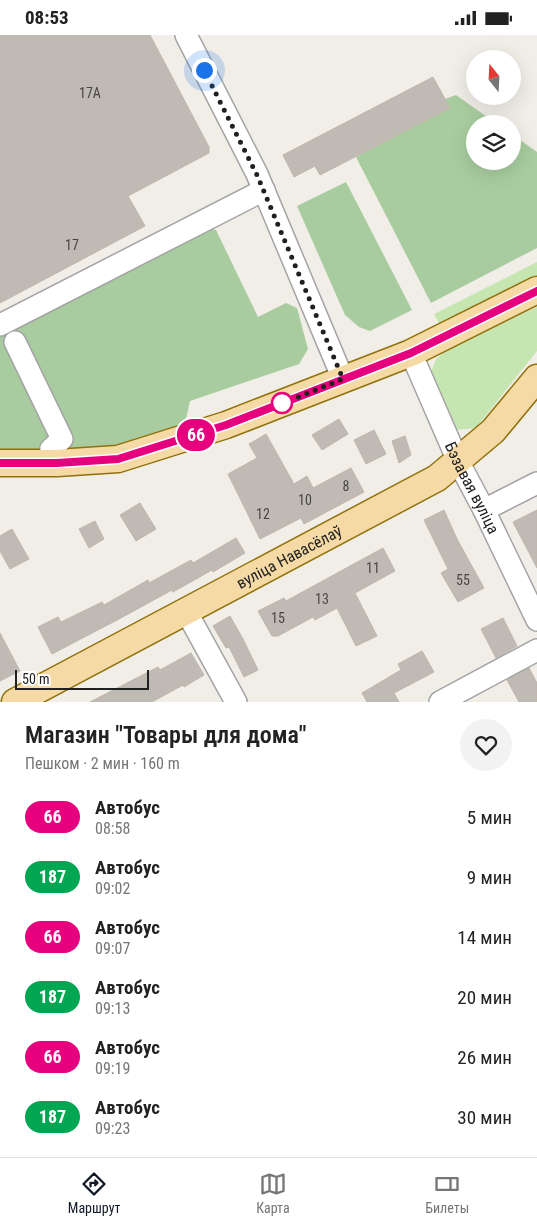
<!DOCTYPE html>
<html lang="ru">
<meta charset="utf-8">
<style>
:root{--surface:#fff;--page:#f2f2f2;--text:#222;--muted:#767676;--line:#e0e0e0;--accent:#111827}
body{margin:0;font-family:"Roboto Condensed",sans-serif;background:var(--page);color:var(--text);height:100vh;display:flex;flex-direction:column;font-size:19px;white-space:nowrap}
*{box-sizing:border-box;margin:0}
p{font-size:16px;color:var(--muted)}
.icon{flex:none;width:28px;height:28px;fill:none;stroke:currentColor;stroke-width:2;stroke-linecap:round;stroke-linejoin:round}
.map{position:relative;height:667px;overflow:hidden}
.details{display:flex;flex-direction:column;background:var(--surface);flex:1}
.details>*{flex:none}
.badge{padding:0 10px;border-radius:16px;font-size:18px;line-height:32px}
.needle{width:32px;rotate:342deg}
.tools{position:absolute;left:466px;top:15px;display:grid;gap:10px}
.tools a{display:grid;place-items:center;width:55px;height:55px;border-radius:50%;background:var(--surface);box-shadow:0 5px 20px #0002;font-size:25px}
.scale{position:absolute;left:15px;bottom:12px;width:134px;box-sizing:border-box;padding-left:5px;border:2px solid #202020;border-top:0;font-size:14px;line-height:18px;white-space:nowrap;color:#202020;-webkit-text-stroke:4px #fff;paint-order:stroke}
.you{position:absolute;width:25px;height:25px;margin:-12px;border:4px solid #fff;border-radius:50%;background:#1a73e8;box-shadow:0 0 0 8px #1a73e833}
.map>.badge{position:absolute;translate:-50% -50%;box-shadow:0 0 0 2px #fff}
.round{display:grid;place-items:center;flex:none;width:52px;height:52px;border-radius:26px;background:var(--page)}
.head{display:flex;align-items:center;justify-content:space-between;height:85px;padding:0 25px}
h1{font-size:24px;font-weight:600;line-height:38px}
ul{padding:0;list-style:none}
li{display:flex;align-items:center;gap:15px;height:60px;padding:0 25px}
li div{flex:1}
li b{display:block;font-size:19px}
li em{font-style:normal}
li .badge{min-width:55px;font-weight:700;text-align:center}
.status{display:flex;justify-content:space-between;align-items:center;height:35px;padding:0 25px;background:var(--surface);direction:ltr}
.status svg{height:14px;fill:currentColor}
.tabs{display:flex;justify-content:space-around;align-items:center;height:70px;border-top:1px solid var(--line);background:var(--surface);font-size:14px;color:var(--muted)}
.tabs a{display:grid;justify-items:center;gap:2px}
.tabs .current{color:var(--accent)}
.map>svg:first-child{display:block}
</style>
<div class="status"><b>08:53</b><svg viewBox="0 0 49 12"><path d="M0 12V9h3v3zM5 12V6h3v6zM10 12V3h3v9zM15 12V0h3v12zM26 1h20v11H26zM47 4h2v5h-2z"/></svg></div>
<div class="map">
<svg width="537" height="667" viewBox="0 0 537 667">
<rect width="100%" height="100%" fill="#f0eee7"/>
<g fill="#c6e6b1">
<polygon points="537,227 537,243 441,292 434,279"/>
<polygon points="537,272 537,316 476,393 455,395 430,340 436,324 447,315"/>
</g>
<g fill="#a8cc9f">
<polygon points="456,60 497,89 475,89 475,126 512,126 513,100 537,117 537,213 431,268 356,122 449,73 445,64"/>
<polygon points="346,147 412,275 370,296 359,292 345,280 297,171"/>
<polygon points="206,192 216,195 258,282 286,268 297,273 308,314 299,329 190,366 184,393 100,416 0,422 0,296"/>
</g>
<g fill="#c0bab4" stroke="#c0b6aa">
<polygon points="0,0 150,0 209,112 209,118 128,161 145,191 0,268"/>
<polygon points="433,42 450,73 320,140 315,131 294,142 283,120"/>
<polygon points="339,384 348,399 322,415 312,400"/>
<polygon points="374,395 386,419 366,429 354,405"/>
<polygon points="266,399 294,449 307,441 313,453 351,433 364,457 304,489 301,483 260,504 228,439 257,423 249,409"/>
<polygon points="405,401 411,420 399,428 392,406"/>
<polygon points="140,468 156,494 136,506 120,480"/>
<polygon points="444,475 457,504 484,553 458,567 441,538 448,534 424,485"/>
<polygon points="537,475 537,533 513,487"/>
<polygon points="95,486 104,504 89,513 79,494"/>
<polygon points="12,494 29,524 10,534 0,516 0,501"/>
<polygon points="236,503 245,518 213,537 212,535 173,557 172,555 119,584 52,619 38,592 58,582 61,587 102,567 104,570 148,545 149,548 191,525 193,528"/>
<polygon points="383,513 395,536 355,558 377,601 356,611 337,573 315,585 313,582 278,601 272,601 258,576 284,563 286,566"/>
<polygon points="230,581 243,604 258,635 244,642 229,612 226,613 213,591"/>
<polygon points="503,583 517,611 496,623 481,594"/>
<polygon points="0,598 20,636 0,646"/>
<polygon points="422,616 434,637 394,658 399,667 367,667 362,658 401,635 398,629"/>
<polygon points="191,618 204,640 184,652 183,650 152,667 90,667 158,632 160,635"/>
<polygon points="529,633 537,648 537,667 519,667 507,645"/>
</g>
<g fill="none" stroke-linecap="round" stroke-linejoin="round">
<defs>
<g id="minor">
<polyline points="186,0 257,139 343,344"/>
<polyline points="0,290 264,155"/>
<polyline points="15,307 62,404 51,414 57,428"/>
<path id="s1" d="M411,318L458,426L484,475L537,585"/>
<polyline points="484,475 537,448"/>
<polyline points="186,576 236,667"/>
<polyline points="440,667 537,615"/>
</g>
<g id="major">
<polyline points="0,428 57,428 118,424 226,390 411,318 537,255"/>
<path id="s2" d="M15,667L437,443L493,396L537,343"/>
</g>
</defs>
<use href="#minor" stroke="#a4a4a4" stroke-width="24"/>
<use href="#major" stroke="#91710b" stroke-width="29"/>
<use href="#minor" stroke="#fff" stroke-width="21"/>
<use href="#major" stroke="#f5daa6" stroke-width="26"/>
</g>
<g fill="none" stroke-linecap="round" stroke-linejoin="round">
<defs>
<polyline id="line" points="0,428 57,428 118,424 226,390 411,318 537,256"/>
</defs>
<use href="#line" stroke="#fff" stroke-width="11"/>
<use href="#line" stroke="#e6007e" stroke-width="8"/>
<polyline stroke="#202020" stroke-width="5" stroke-dasharray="0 9" points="204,35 257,140 343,344 276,371 282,368"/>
</g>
<circle fill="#fff" stroke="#e6007e" stroke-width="2.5" cx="282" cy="368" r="10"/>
<g text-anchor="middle" stroke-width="4" stroke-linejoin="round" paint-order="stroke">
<g font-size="14" fill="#484645">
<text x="90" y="63">17А</text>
<text x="72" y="215">17</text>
<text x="346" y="456">8</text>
<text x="305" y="470">10</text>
<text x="263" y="484">12</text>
<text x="373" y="538">11</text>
<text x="463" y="550">55</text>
<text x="322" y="569">13</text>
<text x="278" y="588">15</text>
</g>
<g font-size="16" fill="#202020" stroke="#fff">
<text dy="6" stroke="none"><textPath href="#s1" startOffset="148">Бэзавая вуліца</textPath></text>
<text dy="6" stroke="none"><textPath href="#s2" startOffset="310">вуліца Навасёлаў</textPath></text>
</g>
</g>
</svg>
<div class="tools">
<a><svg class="needle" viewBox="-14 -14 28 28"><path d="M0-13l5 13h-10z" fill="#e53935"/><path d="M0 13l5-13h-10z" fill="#767676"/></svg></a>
<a><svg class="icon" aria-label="layers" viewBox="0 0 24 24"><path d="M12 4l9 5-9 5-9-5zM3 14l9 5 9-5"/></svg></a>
</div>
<div class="scale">50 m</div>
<div class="you" style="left:204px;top:35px"></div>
<b class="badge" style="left:196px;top:400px;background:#e6007e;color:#fff">66</b>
</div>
<section class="details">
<div class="head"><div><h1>Магазин &quot;Товары для дома&quot;</h1><p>Пешком · 2 мин · 160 m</p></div><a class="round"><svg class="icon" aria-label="heart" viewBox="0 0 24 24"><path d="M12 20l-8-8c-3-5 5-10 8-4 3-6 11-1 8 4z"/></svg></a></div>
<ul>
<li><span class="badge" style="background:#e6007e;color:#fff">66</span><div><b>Автобус</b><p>08:58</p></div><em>5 мин</em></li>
<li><span class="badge" style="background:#00a651;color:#fff">187</span><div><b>Автобус</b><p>09:02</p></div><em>9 мин</em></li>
<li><span class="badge" style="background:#e6007e;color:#fff">66</span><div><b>Автобус</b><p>09:07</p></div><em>14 мин</em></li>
<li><span class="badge" style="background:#00a651;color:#fff">187</span><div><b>Автобус</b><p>09:13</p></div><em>20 мин</em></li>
<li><span class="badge" style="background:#e6007e;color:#fff">66</span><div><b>Автобус</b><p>09:19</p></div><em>26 мин</em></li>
<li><span class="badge" style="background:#00a651;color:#fff">187</span><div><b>Автобус</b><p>09:23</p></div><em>30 мин</em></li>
</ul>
</section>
<nav class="tabs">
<a class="current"><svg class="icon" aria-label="directions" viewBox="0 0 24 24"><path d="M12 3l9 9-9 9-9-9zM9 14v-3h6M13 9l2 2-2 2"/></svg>Маршрут</a>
<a><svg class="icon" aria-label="map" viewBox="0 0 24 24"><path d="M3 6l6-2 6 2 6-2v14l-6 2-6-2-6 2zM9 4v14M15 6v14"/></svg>Карта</a>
<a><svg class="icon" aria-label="tickets" viewBox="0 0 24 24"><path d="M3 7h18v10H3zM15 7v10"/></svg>Билеты</a>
</nav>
